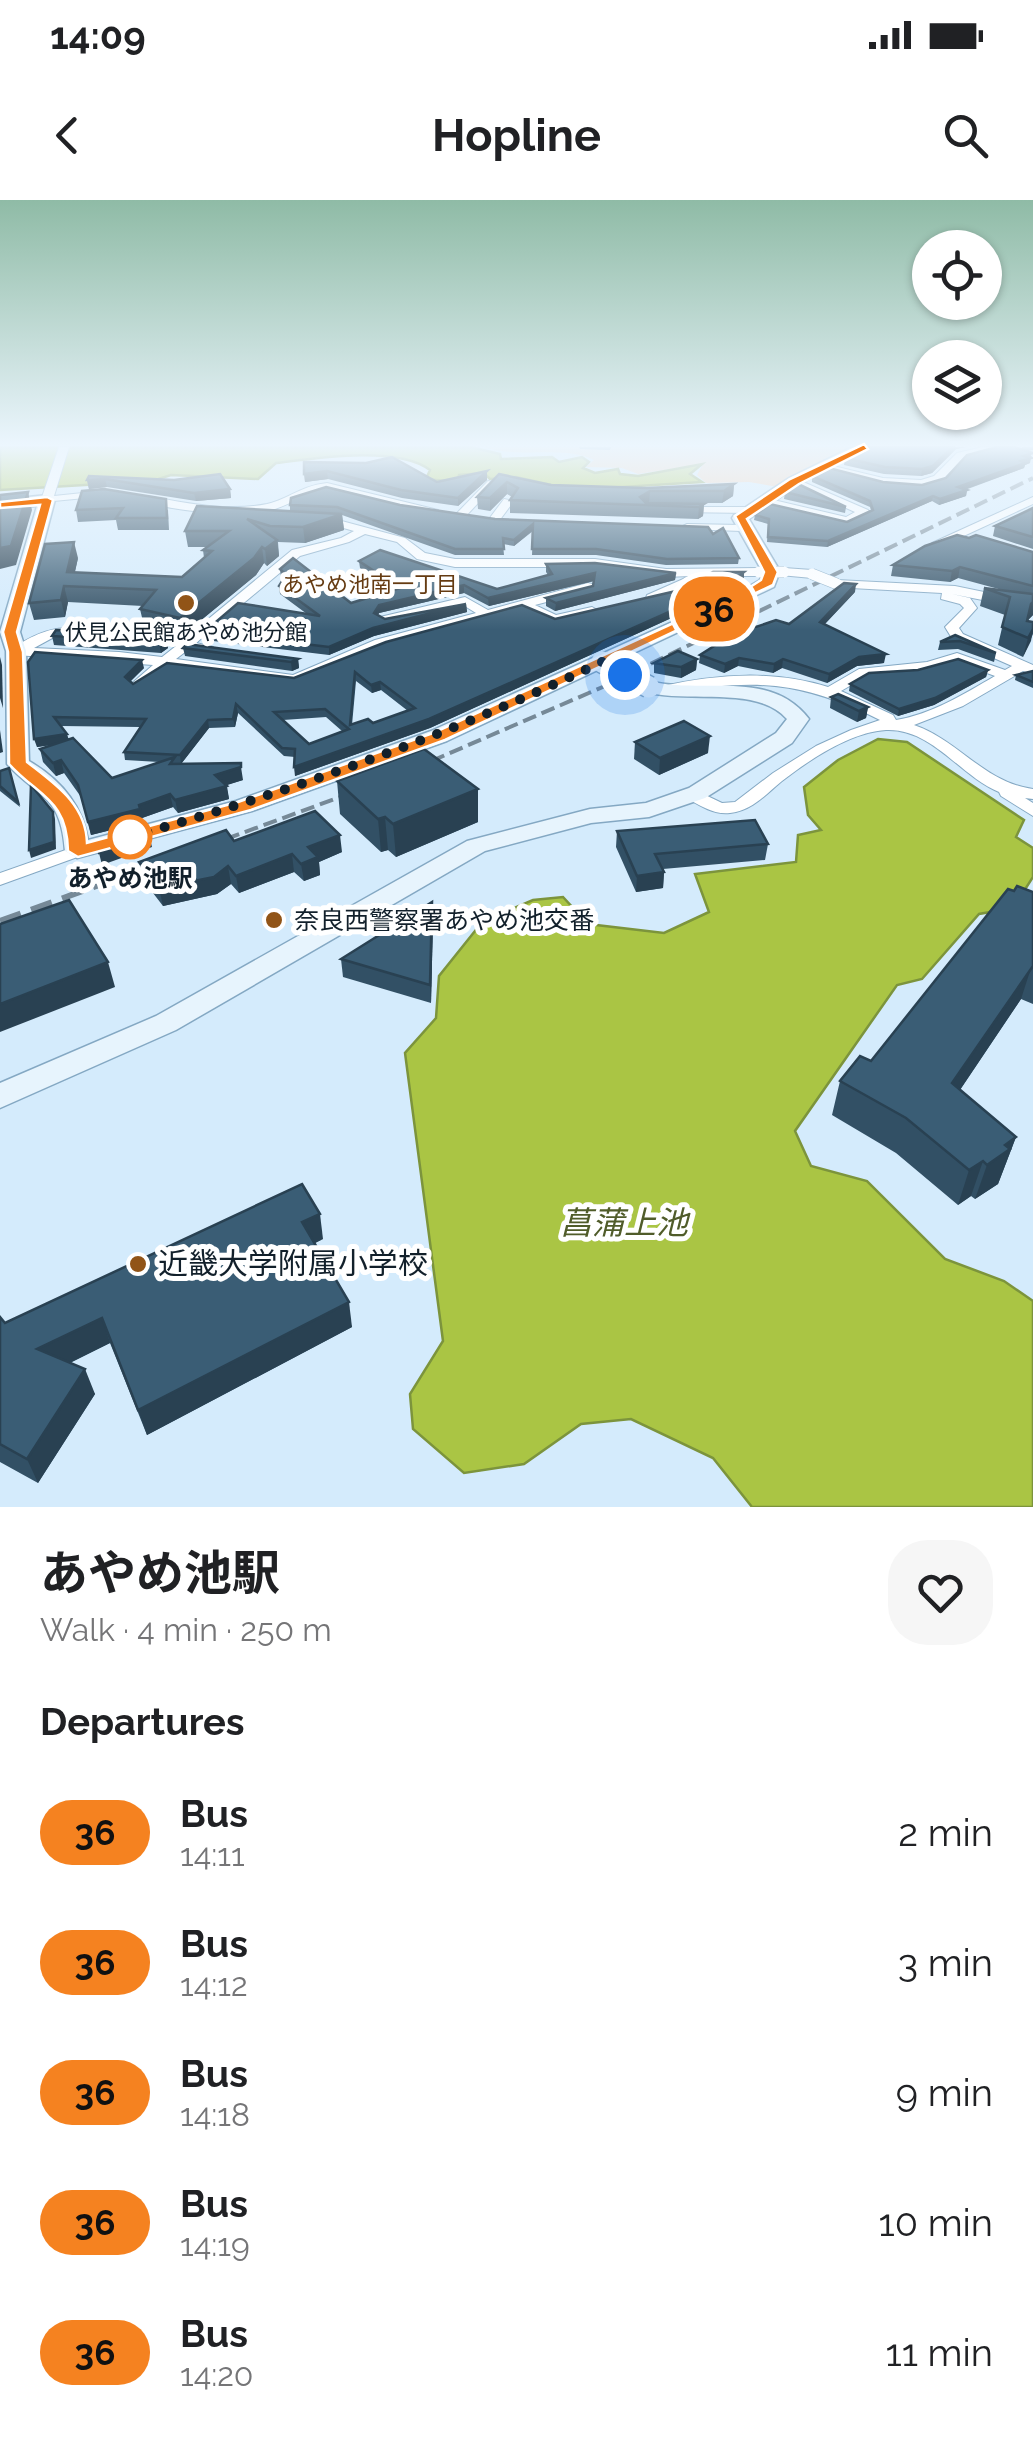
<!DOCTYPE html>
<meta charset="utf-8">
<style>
:root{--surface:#fff;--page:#f6f6f6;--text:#202124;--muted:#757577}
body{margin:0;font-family:Raleway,"Noto Sans JP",sans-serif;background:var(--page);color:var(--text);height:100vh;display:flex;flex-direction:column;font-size:38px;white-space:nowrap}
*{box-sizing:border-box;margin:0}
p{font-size:32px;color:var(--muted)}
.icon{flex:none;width:55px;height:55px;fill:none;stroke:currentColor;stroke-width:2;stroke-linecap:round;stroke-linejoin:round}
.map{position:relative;height:1307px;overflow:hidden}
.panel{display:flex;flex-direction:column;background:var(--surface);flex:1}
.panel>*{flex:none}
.badge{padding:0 20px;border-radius:32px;font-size:35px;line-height:65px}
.controls{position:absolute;left:912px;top:30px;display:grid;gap:20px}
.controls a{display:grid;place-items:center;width:90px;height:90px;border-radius:50%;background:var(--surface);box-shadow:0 2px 8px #0004;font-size:50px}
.you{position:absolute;width:50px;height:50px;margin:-25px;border:8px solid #fff;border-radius:50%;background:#1a73e8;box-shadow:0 0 0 15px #1a73e833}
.map>.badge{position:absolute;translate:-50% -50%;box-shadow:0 0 0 5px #fff}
h2{padding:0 40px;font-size:38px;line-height:90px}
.round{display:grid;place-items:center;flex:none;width:105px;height:105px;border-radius:40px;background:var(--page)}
.summary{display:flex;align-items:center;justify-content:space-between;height:170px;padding:0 40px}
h1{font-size:48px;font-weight:700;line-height:75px}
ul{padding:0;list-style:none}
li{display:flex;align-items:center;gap:30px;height:130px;padding:0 40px}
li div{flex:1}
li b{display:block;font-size:38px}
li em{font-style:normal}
li .badge{min-width:110px;font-weight:700;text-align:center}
.status{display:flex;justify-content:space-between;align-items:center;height:70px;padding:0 50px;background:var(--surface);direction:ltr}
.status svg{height:28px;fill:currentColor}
header{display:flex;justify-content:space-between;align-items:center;height:130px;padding:0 40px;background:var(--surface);font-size:45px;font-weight:700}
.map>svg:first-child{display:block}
</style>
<div class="status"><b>14:09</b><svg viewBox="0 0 49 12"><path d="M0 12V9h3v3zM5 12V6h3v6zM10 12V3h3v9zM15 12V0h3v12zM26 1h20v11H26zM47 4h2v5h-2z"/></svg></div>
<header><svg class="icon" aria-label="back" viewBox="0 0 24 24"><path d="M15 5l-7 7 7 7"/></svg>Hopline<svg class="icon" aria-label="search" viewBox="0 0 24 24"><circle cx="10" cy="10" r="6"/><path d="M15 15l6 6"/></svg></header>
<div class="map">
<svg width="1033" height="1307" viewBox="0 0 1033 1307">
<rect width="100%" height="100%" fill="#d4ebfc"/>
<path fill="#f8cfaf" d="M483,247H850L778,287L749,282L706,283L697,275L703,264L638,274L622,268L586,267L594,260C563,245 520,259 483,247Z"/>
<g fill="#aac544" stroke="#7c943c" stroke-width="2.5">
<path d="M0,247H471L500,254L501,259L552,257L559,262L582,257L589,262L583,268L595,273L618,269L620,274L638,276L702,264L690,274L702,282L574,290L516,277L490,279L484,273L459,275L457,282L426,279L430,270C398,245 315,258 276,263L258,279L171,275L152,281L0,290Z"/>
<polygon points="878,539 907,542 1024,620 1016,637 1033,648 1033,677 1013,708 979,714 922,779 897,785 795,931 811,966 867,981 945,1059 1004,1081 1033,1101 1033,1307 752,1307 713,1258 631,1219 581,1224 524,1264 464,1273 413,1229 410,1194 443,1141 405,853 436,818 439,776 483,721 533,700 563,697 588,724 664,733 709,712 695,674 796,662 798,635 821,630 808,615 804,587 838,560"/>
</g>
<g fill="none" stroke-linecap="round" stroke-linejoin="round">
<defs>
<g id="street">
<polygon points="59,247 69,247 54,296 102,291 107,294 106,296 43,302 41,300"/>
<polygon points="983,247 1002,247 964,257 942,280 921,286 883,284 816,266 821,263 883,278 921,280 934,276 957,253"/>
<polygon points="794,278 868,310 870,312 847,324 761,303 761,299 765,298 846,317 855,312 790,283 789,281"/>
<polygon points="488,281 497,283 465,317 457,317 457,313"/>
<path d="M327,283L438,310L432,313L327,289C307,291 294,303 275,309C248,318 166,312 142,299L147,296C186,303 227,312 267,304C289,299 300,286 327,283Z"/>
<polygon points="1033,297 1033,304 942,346 932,343"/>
<polygon points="504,299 514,301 499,321 491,321 489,319"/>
<polygon points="681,307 750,307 756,310 750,313 677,312 675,310"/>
<path d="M323,316L405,338L425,353L455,359H595L666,369L759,368L765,372L759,376H711L652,402L646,398L647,395L690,376L666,377L595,367H455L417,359L397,342L365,334L349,342L300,356L196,443L213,447V453L189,449L176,459L293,475L375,440L476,413L463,405L385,424L378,420L380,417L465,397L488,410L588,383L592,384V390L535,405L556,415L592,407L599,411L554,423L522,409L385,446L295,483L168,467L137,489L130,485L153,465L16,455L9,451C29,437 59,420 83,433L76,437L56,436L34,448L119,452L162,457L176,446L142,437V431L184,439L292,350L341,338L354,331L319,321L317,319Z"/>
<polygon points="687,324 742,325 748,328 742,331 683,329 681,327"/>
<polygon points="784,368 812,370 818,374 812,378 780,375 780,369"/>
<path d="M837,380L955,386L1033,402V410L952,394L970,398L977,408L959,428L963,434L1033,465V474L1023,471L963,506L914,525C960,541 983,582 1033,589V599L1025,598L1033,603V616L1001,596L999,592C960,576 932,528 886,530C851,532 809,560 782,581C766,594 752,611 730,613C715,615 700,606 687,598L685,595L687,592H699L722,603L735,602L773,573L816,546L851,530L880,520C800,480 756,479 668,493L663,492V486C719,474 773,470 828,487L859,469L927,462L957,453L1005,470L1012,466L953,440L945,427L964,408L960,404L941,399L942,393L833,387V381ZM957,462L995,476C964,494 932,514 896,520L893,515L841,491L867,476L929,470Z"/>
<polygon points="77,646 83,647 86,651 83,655 0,685 0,673"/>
</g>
<g id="secondary">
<path d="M852,247H870L799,284L749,319L780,371L774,387L447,541L252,611L77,658L65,651C61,594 38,598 7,564L6,451L0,432L37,306L0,310V300L47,295L55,300L20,432L26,451L29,561C60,579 82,605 88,640L236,601L431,531L743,390L760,380L762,371L732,318L734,315L789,278Z"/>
<path d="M649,481C704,495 770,468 809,519L792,543L705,598L649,617L591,623L485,651L176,830L0,908V883L156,816L467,641L590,609L646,603L689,588L776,533L787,519C756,484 688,505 642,491V483Z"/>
</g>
</defs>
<use href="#street" stroke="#84a8c3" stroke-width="2"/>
<use href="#secondary" stroke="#84a8c3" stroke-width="3"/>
<use href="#street" fill="#fff" fill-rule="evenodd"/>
<use href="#secondary" fill="#e7f4fd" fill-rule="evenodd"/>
<g stroke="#768997" stroke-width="4" stroke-dasharray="14 6" stroke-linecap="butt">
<polyline points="413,569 605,486 1033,278"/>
<polyline points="226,639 362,589"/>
</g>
<g stroke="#768997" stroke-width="6" stroke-dasharray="22 11" stroke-linecap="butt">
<polyline points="207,646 233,636"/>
<polyline points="0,721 165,661"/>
</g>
<defs>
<g id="street-bridge">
<polyline points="759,372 784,372"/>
<polyline points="812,374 837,384"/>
</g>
<polyline id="secondary-bridge" points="602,462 649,487"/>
</defs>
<use href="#street-bridge" stroke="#84a8c3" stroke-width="12" stroke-linecap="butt"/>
<use href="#secondary-bridge" stroke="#84a8c3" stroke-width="24" stroke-linecap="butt"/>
<use href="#street-bridge" stroke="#fff" stroke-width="11"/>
<use href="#secondary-bridge" stroke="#e7f4fd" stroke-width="21"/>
</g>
<g fill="#325065" fill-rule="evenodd">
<polygon points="579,247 611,247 610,250 580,249"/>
<polygon points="865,247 966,247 956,249 932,273 921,276 884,274 844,265 845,258"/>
<polygon points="1022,247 1033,247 1033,250 1028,251 1032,257 1030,258 1030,263 1025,265 1024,268 965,290 967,290 966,296 939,305 932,301 827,347 767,342 768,324 754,320 755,315 847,322 871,311 870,307 812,282 812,276 922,285 946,278 1022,249"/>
<polygon points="304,262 437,282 487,271 487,280 458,306 402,298 328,279 305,282"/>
<polygon points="499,274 551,285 647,288 734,284 733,296 722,303 662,303 704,304 703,316 698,319 510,313 510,300 512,297 507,294 490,311 478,309 477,297"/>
<polygon points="89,276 230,289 231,298 196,301 107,287 89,289 87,280"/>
<polygon points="82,291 168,310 169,330 118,330 116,320 78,322 76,310"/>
<polygon points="785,292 846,307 845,313 784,299"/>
<polygon points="290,305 400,305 495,319 713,334 739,358 738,364 666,365 596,355 532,355 533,331 514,346 503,344 504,355 455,355 342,315 344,330 305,343 278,342 279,356 267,366 264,363 256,375 183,435 144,426 140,409 143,406 68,402 65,417 34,420 29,403 78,358 75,372 182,377 204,358 203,350 208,347 188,347 185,331 290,311"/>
<polygon points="1033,308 1033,349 993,336 995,326"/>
<polygon points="969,338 1033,352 1033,415 1027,421 1033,422 1033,434 1023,457 998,445 1005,415 980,406 984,388 1006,391 958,378 950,382 891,376 893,365"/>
<polygon points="359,361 497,389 548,375 546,372 546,364 676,373 675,380 555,411 546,406 546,398 593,386 594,381 489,406 464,393 379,413 378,415 385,419 466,404 467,412 374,436 329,455 205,440 204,432 307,414 280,394 279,386 283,379 281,377 280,369 351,403 392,390 360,368"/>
<path d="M744,380L724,394L430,528L295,576V557L284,556L238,513L235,527L209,528L181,564L243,580L226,585L229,599L178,613L173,607L142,618L143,622L91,635L81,597L64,573L56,576L43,562L40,549L52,545L37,547L28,462L144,468L130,482L133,484L294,478L555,419ZM356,481L372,493L381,490L408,511L373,523L352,525ZM326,517L342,531L309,544L283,520ZM61,526L140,527L124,552L125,560L159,562L112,578L69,539Z"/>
<polygon points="855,392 825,424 884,463 857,466 827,483 782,468 773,473 738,466 724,473 699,463 700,455 756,427 789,424"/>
<polygon points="955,435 996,453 994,462 958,449 938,450 940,442"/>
<polygon points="52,436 166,438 168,448 161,453 54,445"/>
<polygon points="183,448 298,459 299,468 292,471 185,456"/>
<polygon points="697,459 696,470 681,478 654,473 654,463"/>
<polygon points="988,470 986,477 934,505 898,516 849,491 850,484"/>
<polygon points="1033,471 1033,488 1015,480 1016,475"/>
<polygon points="831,497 868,507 866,518 857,522 830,508"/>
<polygon points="635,542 708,553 659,575 634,559"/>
<polygon points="9,568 20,607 0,591 0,571"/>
<polygon points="337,581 478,622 396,657 388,650 381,652 340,614"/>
<polygon points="617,631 768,644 765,660 663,669 664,672 663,688 636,692 616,647"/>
<polygon points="234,641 342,652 319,662 320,675 304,681 294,672 239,693 231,684 217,694 163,706 143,680 139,662"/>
<polygon points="1014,691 1033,692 1033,804 1021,799 960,890 1016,937 998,984 975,999 971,996 958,1005 896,953 832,915 840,881 871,861"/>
<polygon points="433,720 431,803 343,777 341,759"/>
<polygon points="323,1039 315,1043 352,1127 147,1235 110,1143 70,1163 95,1194 38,1283 0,1262 0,1117 5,1123"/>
</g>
<g fill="#294152">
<polygon points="953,247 966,247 956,249 932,273 921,276 922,269"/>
<polygon points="1031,258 1030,263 1025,265 1024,268 957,292 958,287"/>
<polygon points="327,271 328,279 305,282 304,274"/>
<polygon points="487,271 487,280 458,306 458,298"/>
<polygon points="105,279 107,287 89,289 87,280"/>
<polygon points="507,282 507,294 490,311 490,298"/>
<polygon points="734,284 733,296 722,303 724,291"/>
<polygon points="230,289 231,298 196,301 194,293"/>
<polygon points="967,290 966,296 939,305 940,299"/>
<polygon points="650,291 649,303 647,305 640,297"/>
<polygon points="28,292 32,310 16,365 0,369 0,348"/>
<polygon points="933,296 932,301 827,347 828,341"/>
<polygon points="704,304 703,316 698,319 699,307"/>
<polygon points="342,314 344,330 305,343 303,327"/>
<polygon points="533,324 533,330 514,346 514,340"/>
<polygon points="277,340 279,356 267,366 265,349"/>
<polygon points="74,342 78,358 71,388 67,372"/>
<polygon points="262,347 264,363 256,375 183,435 180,418"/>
<polygon points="960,367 958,378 950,382 952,371"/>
<polygon points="744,372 744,380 724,394 430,528 295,576 294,567"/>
<polygon points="595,373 594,381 489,406 488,398"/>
<polygon points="676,373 675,380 555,411 556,403"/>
<polygon points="856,384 855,392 819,430 820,422"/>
<polygon points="464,385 464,393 379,413 374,421 374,413 379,405"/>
<polygon points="64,386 68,402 65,417 61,400"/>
<polygon points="1033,402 1033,415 1026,422 1031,404"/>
<polygon points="466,404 467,412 374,436 329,455 329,447 373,428"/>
<polygon points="1033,429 1031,441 1023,457 1028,438"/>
<polygon points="166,438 168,448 161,453 159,443"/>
<polygon points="886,454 884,463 857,466 827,483 829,474 859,457"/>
<polygon points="0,457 2,465 3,508 0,498"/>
<polygon points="739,458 738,466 724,473 725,464"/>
<polygon points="298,459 299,468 292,471 291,462"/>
<polygon points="697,459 696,470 681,478 681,467"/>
<polygon points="783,459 782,468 773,473 774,464"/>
<polygon points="142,460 144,468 126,485 125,477"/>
<polygon points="988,470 986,477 934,505 898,516 899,509"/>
<polygon points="380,482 381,490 372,493 371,485"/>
<polygon points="236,504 238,513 235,527 233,519"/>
<polygon points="868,507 866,518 857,522 859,511"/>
<polygon points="208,520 209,528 181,564 180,555"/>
<polygon points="0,530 3,552 0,553"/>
<polygon points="67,534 69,542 37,547 34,539"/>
<polygon points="710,536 708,553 659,575 660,558"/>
<polygon points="61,560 64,573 56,576 53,563"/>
<polygon points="241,567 243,580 218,588 215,575"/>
<polygon points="227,586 229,599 178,613 175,600"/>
<polygon points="478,589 478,622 396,657 393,624"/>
<polygon points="170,594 173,607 142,618 143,622 91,635 88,622"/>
<polygon points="53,612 55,619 56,649 31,658 29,650"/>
<polygon points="385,617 388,650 381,652 378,619"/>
<polygon points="149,635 152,647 102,665 99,653"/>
<polygon points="340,635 342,652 319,662 320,675 304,681 301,664 308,647"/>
<polygon points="292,654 294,672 239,693 236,676"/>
<polygon points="228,666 231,684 217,694 163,706 159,688"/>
<polygon points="664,672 663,688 636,692 637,676"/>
<polygon points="432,702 433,720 431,803 430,785"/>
<polygon points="108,762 115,787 0,832 0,804"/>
<polygon points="1032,765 1021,799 941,918 952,883"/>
<polygon points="1016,937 998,984 975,999 987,965 1005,945"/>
<polygon points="983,961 971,996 958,1005 969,970"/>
<polygon points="320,1014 323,1039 307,1047 302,1022"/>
<polygon points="349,1102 352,1127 147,1235 138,1210"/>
<polygon points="102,1118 110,1143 47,1174 37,1149"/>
<polygon points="85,1169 95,1194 38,1283 27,1259"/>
</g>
<g fill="#3a5d75" stroke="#294152" stroke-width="2.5" fill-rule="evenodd">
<polygon points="865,247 953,247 933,266 922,269 885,267 845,258"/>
<polygon points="997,247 1014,247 1033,253 1024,256 1031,258 1021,261 1025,263 958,287 967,290 940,299 933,296 828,341 768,337 769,319 755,315 770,304 847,322 873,310 870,301 812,276 829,268 883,282 922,285 946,278 967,255"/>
<polygon points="392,257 437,282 487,271 458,298 401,290 327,271 304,274 304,262 366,263"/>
<polygon points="220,274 230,289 194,293 105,279 87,280 89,276 174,280"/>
<polygon points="499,274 551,285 647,288 734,284 724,291 650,291 640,297 646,303 704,304 699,307 510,300 518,288 507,282 490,298 477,297"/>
<polygon points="798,284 846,307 785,292"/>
<polygon points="326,287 400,305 495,319 708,327 713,334 723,328 739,358 667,359 596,349 532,349 533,324 514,340 503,338 504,349 455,349 337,307 290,305 291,298"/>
<polygon points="104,289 166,299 167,318 116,318 123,308 76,310 82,291"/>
<polygon points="28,292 11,346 0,348 0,295"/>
<polygon points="197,306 342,314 303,327 270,326 247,319 277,340 265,349 262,347 254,358 180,418 140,409 156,390 64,386 61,400 29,403 45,344 74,342 67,372 182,377 212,351 203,350 229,331 185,331"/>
<polygon points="1033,308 1033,337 995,326"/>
<polygon points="957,335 969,338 976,335 1033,352 1033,386 960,367 952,371 893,365 925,346"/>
<polygon points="380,350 497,389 552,374 546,364 595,363 676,373 556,403 546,398 593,386 595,373 488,398 464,385 379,405 374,413 385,419 466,404 373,428 329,447 204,432 238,403 320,416 279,386 286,375 280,369 293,358 351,403 400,388 359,361"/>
<path d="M713,372H744L725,387L429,519L294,567L295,549L282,548L236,504L233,519L208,520L180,555L124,552L146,519L54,517L67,534L34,539L28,462L35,452L142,460L125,477L133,484L167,463L294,478L386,442L522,405L555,419L676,391ZM355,472L371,485L380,482L415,508L373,523L368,519L350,525ZM325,509L349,529L309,544L274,512Z"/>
<polygon points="844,383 856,384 820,422 886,454 859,457 829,474 783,459 774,464 739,458 725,464 700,455 749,424 756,427 776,420 789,424"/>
<polygon points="984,388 1033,394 1033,402 1031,404 1027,421 1033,422 1033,429 1028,438 1002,427 1010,397"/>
<polygon points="56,430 146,432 166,438 159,443 52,436"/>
<polygon points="955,435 996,453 960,441 940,442"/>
<polygon points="187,444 298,459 291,462 183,448"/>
<polygon points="678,451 697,459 681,467 654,463"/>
<polygon points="958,459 988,470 935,498 899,509 850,484 869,473 918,470"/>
<polygon points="1033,471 1033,482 1016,475"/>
<polygon points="838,494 868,507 859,511 831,497"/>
<polygon points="684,521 710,536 660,558 635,542"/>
<polygon points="73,538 112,578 175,557 170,564 241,563 241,567 215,575 227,586 175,600 170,594 139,605 140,609 88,622 78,585 61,560 53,563 40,549"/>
<polygon points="424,549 478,589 393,624 385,617 378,619 337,581"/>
<polygon points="9,568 18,602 0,586 0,571"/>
<polygon points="31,585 53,612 54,642 29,650"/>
<polygon points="315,611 340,635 308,647 318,657 301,664 292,654 236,676 228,666 214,677 159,688 139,662 226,630 234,641"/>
<polygon points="755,620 768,644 655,654 664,672 637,676 617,631"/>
<polygon points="146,631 149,635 99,653 96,644"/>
<polygon points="1017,686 1033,692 1033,766 952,883 1016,937 1005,945 1010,949 987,965 983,961 969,970 906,918 840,881 860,856 871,861 1008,689 1014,691"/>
<polygon points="69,700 108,762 0,804 0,724"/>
<polygon points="432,702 430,785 341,759"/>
<polygon points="302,984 320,1014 302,1022 349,1102 138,1210 102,1118 37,1149 85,1169 27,1259 0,1244 0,1117 5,1123"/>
</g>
<linearGradient id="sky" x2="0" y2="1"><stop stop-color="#8fbba6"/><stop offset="0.57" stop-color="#ecf6fe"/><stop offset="1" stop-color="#ecf6fe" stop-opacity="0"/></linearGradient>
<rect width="1033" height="430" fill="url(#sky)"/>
<path fill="#f58220" stroke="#fff" stroke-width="2.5" d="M864,244L868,249L799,284L747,319L778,372L773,385L445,540L251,610L78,657L68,651C67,599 39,597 9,564L8,452L3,432L40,305L0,308V302L47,297L53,300L17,432L23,452L27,562C55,584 86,604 87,643L238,602L433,533L744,391L761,380L764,372L735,316L790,279Z"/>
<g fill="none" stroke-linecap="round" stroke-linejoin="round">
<path stroke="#12202b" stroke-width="10" stroke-dasharray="0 18" d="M130,637C293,591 449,535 602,462L625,475"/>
</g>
<g fill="#915417" stroke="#fff" stroke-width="4">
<circle cx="186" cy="403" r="10"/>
<circle cx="274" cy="720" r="10"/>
<circle cx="138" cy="1064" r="10"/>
</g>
<circle fill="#fff" stroke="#f58220" stroke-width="5" cx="130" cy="637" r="20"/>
<g text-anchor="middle" stroke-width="10" stroke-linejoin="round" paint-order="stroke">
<g font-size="22" fill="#653b12" stroke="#fff">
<text x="370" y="392">あやめ池南一丁目</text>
</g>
<g font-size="22" fill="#12202b" stroke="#fff">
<text x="186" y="440">伏見公民館あやめ池分館</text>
</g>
<g font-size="25" font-weight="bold" fill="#12202b" stroke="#fff">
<text x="130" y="687">あやめ池駅</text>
</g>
<g font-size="25" fill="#12202b" stroke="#fff" text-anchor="start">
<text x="294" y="729">奈良西警察署あやめ池交番</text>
</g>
<g font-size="30" fill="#12202b" stroke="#fff" text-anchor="start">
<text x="158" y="1074">近畿大学附属小学校</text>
</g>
<g font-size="32" font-style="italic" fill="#505c2a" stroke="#fff">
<text x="624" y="1034">菖蒲上池</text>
</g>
</g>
</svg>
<div class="controls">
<a><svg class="icon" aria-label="locate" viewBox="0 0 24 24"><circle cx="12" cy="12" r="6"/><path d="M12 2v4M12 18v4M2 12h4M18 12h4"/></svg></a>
<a><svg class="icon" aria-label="layers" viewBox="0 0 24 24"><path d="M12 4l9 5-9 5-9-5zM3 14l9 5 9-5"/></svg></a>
</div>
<div class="you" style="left:625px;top:475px"></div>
<b class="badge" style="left:714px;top:409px;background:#f58220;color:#111">36</b>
</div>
<section class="panel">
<div class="summary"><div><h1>あやめ池駅</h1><p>Walk · 4 min · 250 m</p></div><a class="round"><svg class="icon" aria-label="heart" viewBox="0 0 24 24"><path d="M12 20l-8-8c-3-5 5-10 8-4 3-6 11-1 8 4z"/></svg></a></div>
<h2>Departures</h2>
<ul>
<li><span class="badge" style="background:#f58220;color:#111">36</span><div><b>Bus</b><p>14:11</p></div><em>2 min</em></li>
<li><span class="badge" style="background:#f58220;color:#111">36</span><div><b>Bus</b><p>14:12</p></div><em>3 min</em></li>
<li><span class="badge" style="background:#f58220;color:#111">36</span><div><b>Bus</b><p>14:18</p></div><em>9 min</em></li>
<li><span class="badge" style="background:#f58220;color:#111">36</span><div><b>Bus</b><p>14:19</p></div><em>10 min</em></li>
<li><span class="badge" style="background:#f58220;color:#111">36</span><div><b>Bus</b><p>14:20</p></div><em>11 min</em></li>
</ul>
</section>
